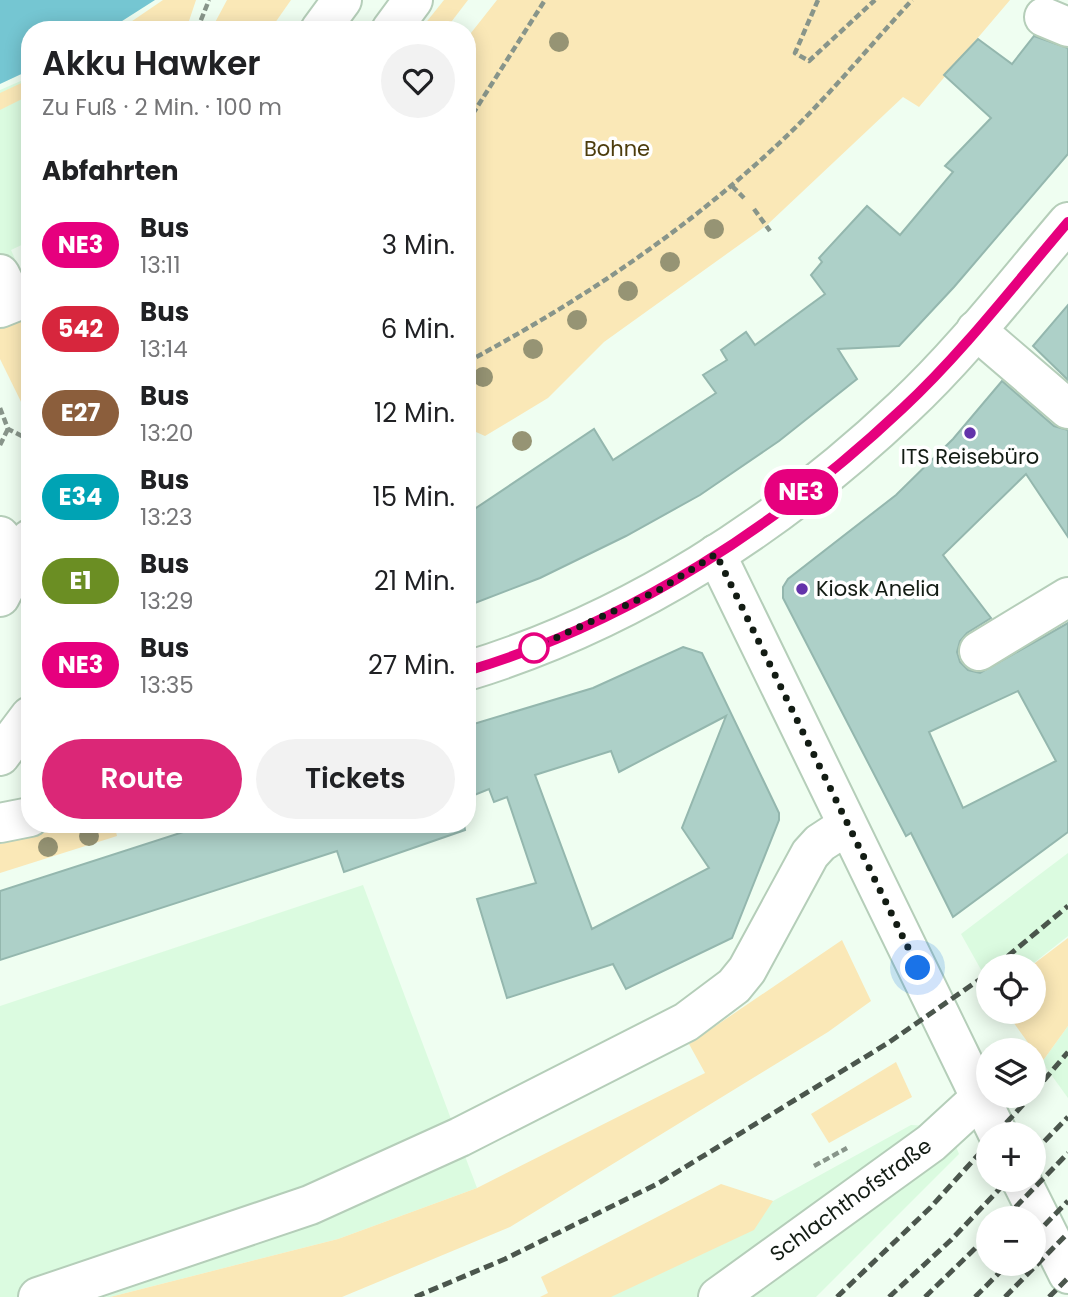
<!DOCTYPE html>
<html lang="de">
<meta charset="utf-8">
<style>
:root{--surface:#fff;--page:#f2f2f2;--text:#202124;--muted:#757577;--accent:#db2777}
body{margin:0;font-family:Poppins,sans-serif;background:var(--page);color:var(--text);height:100vh;display:flex;flex-direction:column;font-size:26px;white-space:nowrap}
*{box-sizing:border-box;margin:0}
p{font-size:23px;color:var(--muted)}
.icon{flex:none;width:38px;height:38px;fill:none;stroke:currentColor;stroke-width:2;stroke-linecap:round;stroke-linejoin:round}
.map{position:relative;flex:1;overflow:hidden}
.drawer{position:absolute;left:21px;top:21px;width:455px;height:812px;display:flex;flex-direction:column;background:var(--surface);border-radius:28px;box-shadow:0 4px 18px #0003}
.drawer>*{flex:none}
.badge{padding:0 14px;border-radius:23px;font-size:24px;line-height:46px}
.controls{position:absolute;left:976px;top:954px;display:grid;gap:14px}
.controls a{display:grid;place-items:center;width:70px;height:70px;border-radius:50%;background:var(--surface);box-shadow:0 4px 18px #0003;font-size:35px}
.you{position:absolute;width:35px;height:35px;margin:-18px;border:5px solid #fff;border-radius:50%;background:#1a73e8;box-shadow:0 0 0 10px #1a73e833}
.map>.badge{position:absolute;translate:-50% -50%;box-shadow:0 0 0 4px #fff}
h2{padding:0 21px;font-size:26px;line-height:63px}
.round{display:grid;place-items:center;flex:none;width:74px;height:74px;border-radius:37px;background:var(--page)}
.headline{display:flex;align-items:center;justify-content:space-between;height:119px;padding:0 21px}
h1{font-size:33px;font-weight:600;line-height:52px}
.button{display:flex;gap:14px;margin-top:auto;padding:14px 21px}
.button a{flex:1;height:80px;border-radius:42px;background:var(--accent);color:#fff;font-size:28px;font-weight:600;line-height:80px;text-align:center}
.button a+a{background:var(--page);color:var(--text)}
ul{padding:0;list-style:none}
li{display:flex;align-items:center;gap:21px;height:84px;padding:0 21px}
li div{flex:1}
li b{display:block;font-size:26px}
li em{font-style:normal}
li .badge{min-width:77px;font-weight:700;text-align:center}
.map>svg:first-child{display:block}
</style>
<div class="map">
<svg width="1068" height="1297" viewBox="0 0 1068 1297">
<rect width="100%" height="100%" fill="#effef1"/>
<g fill="#dbfbe0">
<polygon points="30,77 30,190 21,194 30,213 30,241 11,250 18,266 0,274 0,90"/>
<polygon points="1068,853 1068,936 1030,966 989,966 989,984 961,934"/>
<polygon points="363,885 477,1188 338,1239 110,1297 0,1297 0,1006"/>
<polygon points="1068,1026 1068,1098 1042,1062"/>
<polygon points="911,1125 948,1127 959,1154 816,1297 546,1297 747,1193 773,1201"/>
</g>
<g fill="#fae8b7">
<polygon points="163,0 196,0 186,30 119,30"/>
<polygon points="227,0 291,0 270,30 211,30"/>
<polygon points="444,0 468,0 445,30 420,30"/>
<polygon points="497,0 1010,0 919,107 903,97 767,225 604,342 548,398 485,436 467,428 467,38"/>
<polygon points="30,79 30,95 0,110 0,93"/>
<polygon points="30,311 30,420 0,359 0,325"/>
<polygon points="79,824 114,824 117,836 0,873 0,844"/>
<polygon points="1068,938 1068,1026 1042,1062 1006,1012 1034,1012 1034,966 1031,966"/>
<polygon points="842,940 871,1001 828,1032 510,1227 342,1297 110,1297 338,1239 477,1188 705,1073 689,1044"/>
<polygon points="896,1062 912,1097 829,1143 811,1114"/>
<polygon points="721,1184 773,1201 754,1230 611,1297 540,1297 548,1293 541,1277"/>
</g>
<polygon fill="#75c6d2" points="0,0 155,0 108,30 30,30 30,70 0,84"/>
<g fill="#add0c8" stroke="#94b7ae" stroke-width="2" fill-rule="evenodd">
<polygon points="1034,36 1068,48 1068,154 954,287 899,346 838,349 857,379 779,441 700,495 626,536 540,578 467,606 467,514 594,429 613,460 716,393 703,375 727,360 721,350 746,332 755,345 825,294 811,275 822,262 819,258 867,206 900,235 953,172 945,166 991,118 944,75 978,39 1012,64"/>
<polygon points="1068,305 1068,380 1033,346"/>
<path d="M1002,381L1054,426L1068,430V537L1026,474L943,555L991,618L967,633L960,641L957,652L960,662L968,670L980,673L1068,623V832L953,917L911,833L906,836L783,598V587L788,579L896,495L953,439ZM1018,691L1056,761L963,808L929,732Z"/>
<path d="M683,647L702,653L779,813V820L732,938L626,989L613,964L507,998L477,899L536,883L507,797L494,802L489,789L467,798V726L593,688ZM726,716L682,828L709,868L592,929L535,775L611,751L619,772Z"/>
<polygon points="208,824 464,824 465,830 344,872 337,851 0,960 0,891"/>
</g>
<g fill="none" stroke-linecap="round" stroke-linejoin="round">
<defs>
<g id="minor">
<polyline points="1044,17 1068,27"/>
<polyline points="0,274 14,302"/>
<polyline points="0,308 30,296"/>
<polyline points="976,330 1068,409"/>
<polyline points="0,536 30,571"/>
<polyline points="716,554 998,1134"/>
<polyline points="979,651 1068,597"/>
<path d="M467,671C631,621 779,525 903,408C963,352 1015,284 1068,222"/>
<polyline points="0,823 30,817"/>
<polyline points="1021,1180 1068,1274"/>
<polyline points="38,1297 310,1205 460,1137 686,1022 734,986 747,970 810,854 820,843 846,826"/>
<polyline points="718,1297 931,1143 980,1098"/>
</g>
<g id="major">
<polyline points="320,30 342,0"/>
<polyline points="391,30 413,0"/>
<polyline points="0,597 30,539"/>
<polyline points="0,756 30,716"/>
</g>
</defs>
<use href="#minor" stroke="#b5ceb9" stroke-width="42"/>
<use href="#major" stroke="#b5ceb9" stroke-width="42"/>
<g stroke="#88958a" stroke-width="4.5" stroke-dasharray="7 3.5" stroke-linecap="butt">
<polyline points="818,0 795,53 809,61 875,0"/>
<polyline points="197,30 209,0"/>
<polyline points="467,123 545,0"/>
<polyline points="732,186 744,198"/>
<polyline points="754,209 770,231"/>
<path d="M467,362C579,302 682,233 775,147C824,102 867,49 912,0"/>
<polyline points="0,408 8,429 30,440"/>
<polyline points="0,445 8,429"/>
<polyline points="814,1166 847,1148"/>
</g>
<use href="#minor" stroke="#fff" stroke-width="38"/>
<use href="#major" stroke="#fff" stroke-width="38"/>
<g stroke="#4b564d" stroke-width="5" stroke-dasharray="10 5" stroke-linecap="butt">
<polyline points="996,966 1068,906"/>
<polyline points="1034,1092 1068,1052"/>
<polyline points="996,1134 1031,1096"/>
<polyline points="1034,1152 1068,1117"/>
<polyline points="1005,1218 1068,1153"/>
<polyline points="1034,1236 1068,1201"/>
<polyline points="415,1297 505,1259 659,1183 888,1043 989,973"/>
<polyline points="837,1297 930,1208 989,1143"/>
<polyline points="889,1297 951,1240 1008,1180"/>
<polyline points="925,1297 989,1235"/>
<polyline points="975,1297 1008,1264"/>
<polyline points="1005,1297 1068,1233"/>
<polyline points="1049,1297 1068,1278"/>
</g>
</g>
<g fill="#969474">
<circle cx="559" cy="42" r="10"/>
<circle cx="714" cy="229" r="10"/>
<circle cx="670" cy="262" r="10"/>
<circle cx="628" cy="291" r="10"/>
<circle cx="577" cy="320" r="10"/>
<circle cx="533" cy="349" r="10"/>
<circle cx="483" cy="377" r="10"/>
<circle cx="522" cy="441" r="10"/>
<circle cx="89" cy="836" r="10"/>
<circle cx="48" cy="847" r="10"/>
</g>
<g fill="none" stroke-linecap="round" stroke-linejoin="round">
<defs>
<path id="line" d="M467,671C631,622 779,525 903,408C963,352 1015,284 1068,222"/>
</defs>
<use href="#line" stroke="#fff" stroke-width="16"/>
<use href="#line" stroke="#e6007e" stroke-width="10"/>
<polyline stroke="#131c14" stroke-width="7" stroke-dasharray="0 12.6" points="534,648 659,590 716,554 918,968"/>
</g>
<g fill="#6333aa" stroke="#fff" stroke-width="2.5">
<circle cx="970" cy="433" r="7"/>
<circle cx="802" cy="589" r="7"/>
</g>
<circle fill="#fff" stroke="#e6007e" stroke-width="3.5" cx="534" cy="648" r="14"/>
<g text-anchor="middle" stroke-width="7" stroke-linejoin="round" paint-order="stroke">
<g font-size="21" fill="#4d3d0d" stroke="#fff">
<text x="617" y="156">Bohne</text>
</g>
<g font-size="21" fill="#131c14" stroke="#fff">
<text x="970" y="464">ITS Reisebüro</text>
<text x="816" y="596" text-anchor="start">Kiosk Anelia</text>
</g>
<g font-size="21" fill="#131c14" stroke="#fff">
<text transform="translate(851 1200) rotate(-36)" y="7">Schlachthofstraße</text>
</g>
</g>
</svg>
<div class="controls">
<a><svg class="icon" aria-label="locate" viewBox="0 0 24 24"><circle cx="12" cy="12" r="6"/><path d="M12 2v4M12 18v4M2 12h4M18 12h4"/></svg></a>
<a><svg class="icon" aria-label="layers" viewBox="0 0 24 24"><path d="M12 4l9 5-9 5-9-5zM3 14l9 5 9-5"/></svg></a>
<a>+</a>
<a>−</a>
</div>
<div class="you" style="left:918px;top:968px"></div>
<b class="badge" style="left:801px;top:492px;background:#e6007e;color:#fff">NE3</b>
<section class="drawer">
<div class="headline"><div><h1>Akku Hawker</h1><p>Zu Fuß · 2 Min. · 100 m</p></div><a class="round"><svg class="icon" aria-label="heart" viewBox="0 0 24 24"><path d="M12 20l-8-8c-3-5 5-10 8-4 3-6 11-1 8 4z"/></svg></a></div>
<h2>Abfahrten</h2>
<ul>
<li><span class="badge" style="background:#e6007e;color:#fff">NE3</span><div><b>Bus</b><p>13:11</p></div><em>3 Min.</em></li>
<li><span class="badge" style="background:#d7263d;color:#fff">542</span><div><b>Bus</b><p>13:14</p></div><em>6 Min.</em></li>
<li><span class="badge" style="background:#8b5e3c;color:#fff">E27</span><div><b>Bus</b><p>13:20</p></div><em>12 Min.</em></li>
<li><span class="badge" style="background:#00a3b4;color:#fff">E34</span><div><b>Bus</b><p>13:23</p></div><em>15 Min.</em></li>
<li><span class="badge" style="background:#6b8e23;color:#fff">E1</span><div><b>Bus</b><p>13:29</p></div><em>21 Min.</em></li>
<li><span class="badge" style="background:#e6007e;color:#fff">NE3</span><div><b>Bus</b><p>13:35</p></div><em>27 Min.</em></li>
</ul>
<div class="button"><a>Route</a><a>Tickets</a></div>
</section>
</div>
